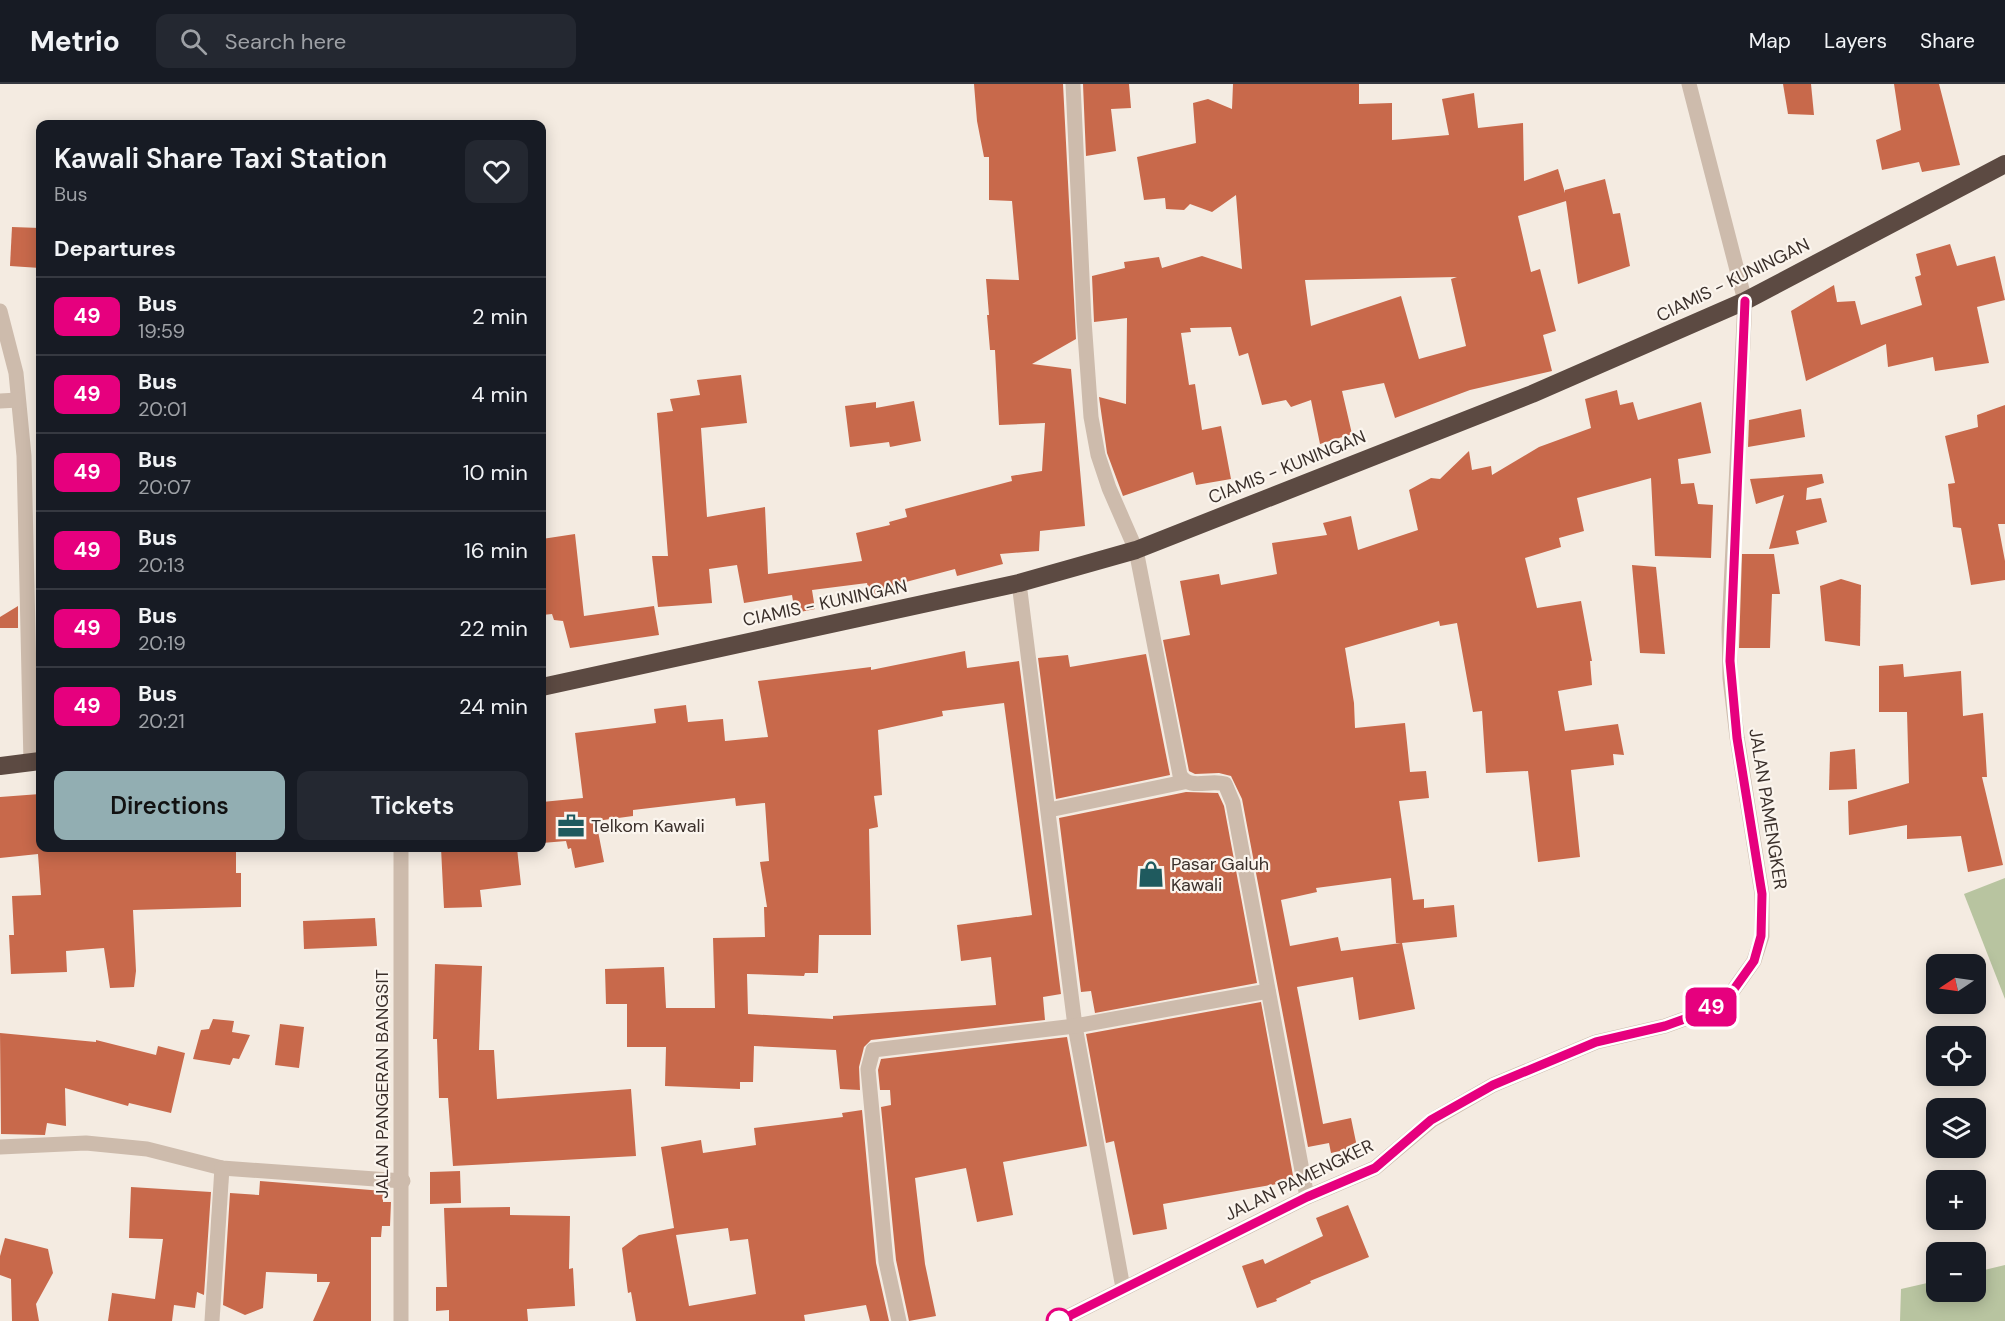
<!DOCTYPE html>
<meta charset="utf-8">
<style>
:root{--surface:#171b24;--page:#242831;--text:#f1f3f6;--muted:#9ea1a6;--line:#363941;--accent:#92aeb2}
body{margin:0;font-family:"DM Sans",sans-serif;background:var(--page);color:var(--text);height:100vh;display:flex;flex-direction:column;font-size:22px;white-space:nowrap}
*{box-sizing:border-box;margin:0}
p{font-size:20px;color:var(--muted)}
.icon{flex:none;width:33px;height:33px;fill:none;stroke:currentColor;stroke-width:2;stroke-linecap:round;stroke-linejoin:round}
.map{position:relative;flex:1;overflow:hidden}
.sheet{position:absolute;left:36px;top:36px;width:510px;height:732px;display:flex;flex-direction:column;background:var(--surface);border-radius:12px;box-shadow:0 3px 15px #0003}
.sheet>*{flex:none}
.badge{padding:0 12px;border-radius:9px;font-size:21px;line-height:39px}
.needle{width:39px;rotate:257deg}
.fabs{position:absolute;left:1926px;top:870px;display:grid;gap:12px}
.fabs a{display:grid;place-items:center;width:60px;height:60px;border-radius:12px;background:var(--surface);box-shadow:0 3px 15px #0003;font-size:30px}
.map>.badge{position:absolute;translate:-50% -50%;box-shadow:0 0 0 3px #fff}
h2{padding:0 18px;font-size:22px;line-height:54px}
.round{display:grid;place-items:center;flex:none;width:63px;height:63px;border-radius:12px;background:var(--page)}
.head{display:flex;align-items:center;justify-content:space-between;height:102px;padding:0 18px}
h1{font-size:28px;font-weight:600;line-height:45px}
.button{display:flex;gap:12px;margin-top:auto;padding:12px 18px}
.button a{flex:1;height:69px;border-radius:12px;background:var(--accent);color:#111;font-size:24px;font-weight:600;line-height:69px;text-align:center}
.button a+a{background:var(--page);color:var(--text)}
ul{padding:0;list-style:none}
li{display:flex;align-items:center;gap:18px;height:78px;padding:0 18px;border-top:2px solid var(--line)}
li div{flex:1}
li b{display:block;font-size:22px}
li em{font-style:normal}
li .badge{min-width:66px;font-weight:700;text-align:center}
header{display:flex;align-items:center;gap:36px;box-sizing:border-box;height:84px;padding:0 30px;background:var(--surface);border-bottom:2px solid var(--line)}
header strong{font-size:28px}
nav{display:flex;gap:33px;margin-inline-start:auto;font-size:21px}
.search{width:420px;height:54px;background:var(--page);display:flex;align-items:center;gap:15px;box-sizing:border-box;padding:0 21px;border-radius:12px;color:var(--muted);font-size:22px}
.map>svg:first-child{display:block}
</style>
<header>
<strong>Metrio</strong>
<div class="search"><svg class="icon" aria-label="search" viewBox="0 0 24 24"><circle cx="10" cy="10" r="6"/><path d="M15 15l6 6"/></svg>Search here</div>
<nav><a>Map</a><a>Layers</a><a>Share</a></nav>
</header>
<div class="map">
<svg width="2005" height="1237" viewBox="0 0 2005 1237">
<rect width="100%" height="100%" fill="#f4ebe1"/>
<g fill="#b8c4a0">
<polygon points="2005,794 2005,915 1964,810"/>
<polygon points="2005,1181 2005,1237 1900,1237 1901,1205 1936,1197 1936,1208 1976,1208 1976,1188"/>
</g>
<g fill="#c8694b" fill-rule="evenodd">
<polygon points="974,0 1063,0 1076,255 1032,280 1071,285 1085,442 1040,447 1039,467 1000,470 1003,480 957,492 955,485 902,499 903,505 870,512 867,499 812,506 815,525 795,529 792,511 744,519 737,481 709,485 712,519 658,523 652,472 668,472 657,329 673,327 670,315 700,311 697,296 741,291 747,339 701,344 707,433 765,423 768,490 862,477 856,449 890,441 889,438 907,433 905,425 1012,397 1011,392 1042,387 1045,339 999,341 995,266 990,266 987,231 989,231 986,195 1019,196 1012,117 989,116 989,73 984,73 977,37"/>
<polygon points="1083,0 1129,0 1131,24 1111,25 1116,67 1086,72"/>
<path d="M1233,0H1359V20L1392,19V56L1449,51L1442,15L1474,9L1478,44L1523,39L1524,97L1558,85L1565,109V106L1605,95L1613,130L1620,129L1630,182L1578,200L1566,117L1518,132L1531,188L1540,185L1556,247L1543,251L1552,287L1470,306L1395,334L1384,299L1342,307L1352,350L1320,360L1311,316L1291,323L1286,316L1262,321L1248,269L1239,272L1231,243L1190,244L1191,248L1181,249L1189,301L1195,300L1202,346L1221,342L1231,395L1196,401L1193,388L1123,412L1107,369L1099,313L1126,320L1127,234L1094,238L1092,192L1125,184L1124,178L1159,173L1162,184L1202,172L1242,185L1236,111L1212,128L1190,120L1184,126L1166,125L1165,114L1144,116L1137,73L1196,59L1193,19L1208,15L1232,25ZM1457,193L1451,195L1466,262L1419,275L1401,212L1311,242L1305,196Z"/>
<polygon points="1783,0 1811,0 1814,31 1788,30"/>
<polygon points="1894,0 1939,0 1960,81 1922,88 1919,78 1882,86 1876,56 1901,46"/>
<polygon points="12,143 40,144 40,184 10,182"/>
<polygon points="1950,160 1957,182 1995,172 2005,216 1977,223 1989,279 1935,287 1933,273 1888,283 1886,260 1806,297 1791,227 1834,201 1837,218 1855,217 1861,241 1922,221 1915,193 1921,191 1916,170"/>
<path d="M1617,306L1620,321L1633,318L1638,336L1701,318L1711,369L1678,375L1681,400L1694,399L1698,420L1713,421L1711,474L1655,472L1651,394L1577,414L1584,447L1559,454L1561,463L1525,474L1537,524L1581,517L1592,577H1590L1592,601L1558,607L1565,647L1618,640L1624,671L1613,670L1614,681L1571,686L1580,773L1538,778L1528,687L1486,689L1482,627L1473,628L1457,539L1440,542L1439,537L1345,564L1354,619L1355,644L1405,639L1410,688L1426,687L1429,714L1399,717L1413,816L1424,815V824L1454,821L1457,853L1402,859L1415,925L1359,936L1353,893L1297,903L1323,1040L1351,1034L1357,1063L1331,1069L1329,1059L1308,1063L1242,715L1231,692L1219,689L1195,690L1189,687L1163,556L1190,551L1180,497L1219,490L1221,501L1277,490L1272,459L1327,451L1323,439L1351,432L1358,466L1418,446L1409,406L1431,394L1440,395L1469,367L1472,386L1491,382L1492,391L1539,363L1591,344L1585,315ZM1391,794L1396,859H1401L1341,867L1338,853L1290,862L1281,816L1317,808L1316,804Z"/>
<polygon points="914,317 921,357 890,363 889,358 850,363 845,322 876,318 876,324"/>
<polygon points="2005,321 2005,440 1998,440 2005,477 2005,496 1971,501 1961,444 1953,443 1948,400 1955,399 1945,352 1978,343 1977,331"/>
<polygon points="1801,325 1805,353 1748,363 1749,336"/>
<polygon points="1822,390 1824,399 1807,404 1806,416 1821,414 1827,438 1796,447 1799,460 1769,465 1784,411 1756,420 1750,395"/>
<polygon points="575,450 584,532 654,522 659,551 570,564 563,537 554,536 552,530 542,531 542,455"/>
<polygon points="1742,470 1774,470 1780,510 1772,510 1770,564 1739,564"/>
<polygon points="1632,481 1656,483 1665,570 1640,569"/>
<polygon points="1841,495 1861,501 1860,562 1825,557 1820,502"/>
<polygon points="40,508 40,544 38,544 37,510"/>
<polygon points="18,522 18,544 0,544 0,533"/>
<path d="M965,567L967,584L1019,577L1061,910L1043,913L1045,936L871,956L864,963L859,983L860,1006L840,1005L836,966L754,962L753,998H740V1005L665,1002L666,963H627V920H606L605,885L664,883L666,924H715L713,854L765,853L764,823H767L760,778L769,777L765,719L736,722L735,714L633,726V732L596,737L604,778L575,784L571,764L568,765L566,757L542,759V718L583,714L575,649L656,639L654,625L686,621L688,638L723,635L725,657L768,653L758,597L871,583V586ZM1004,619L1032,831L957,841L961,877L991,873L996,921L833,932V935L748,930L747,890L804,892L805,889H818L819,851H871L869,745L878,743L874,712L882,711L878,646L943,632L942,627Z"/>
<polygon points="1146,570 1170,691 1056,715 1038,574 1068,571 1070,583"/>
<polygon points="1903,580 1904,593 1961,587 1963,632 1983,629 1987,693 1982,693 2003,781 1968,788 1961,752 1907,755 1907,741 1849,751 1848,717 1909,699 1907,628 1879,628 1879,582"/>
<polygon points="1855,665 1857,705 1829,706 1830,668"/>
<polygon points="1186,708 1218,709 1224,722 1257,899 1095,929 1091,907 1081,908 1059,734"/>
<polygon points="40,710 40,764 236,764 236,789 241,789 241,823 133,826 136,887 134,903 110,904 104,864 66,867 67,888 11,890 9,851 14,851 12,812 41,811 38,770 0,774 0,713"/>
<polygon points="441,764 517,764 521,801 480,806 482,823 444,824"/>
<polygon points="375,834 377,862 304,865 303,837"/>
<polygon points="435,880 482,882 479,966 494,966 497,1015 631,1005 636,1072 453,1082 448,1014 439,1014 437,955 433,955"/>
<polygon points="1261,918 1294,1097 1163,1120 1167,1145 1133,1151 1114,1057 1106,1059 1086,950"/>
<polygon points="213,935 234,937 232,948 250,951 239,975 233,974 230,981 193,975 201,946 209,945"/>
<polygon points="280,940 304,943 299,984 275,981"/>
<polygon points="0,949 96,958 96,956 156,971 158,962 185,969 171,1029 129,1019 128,1022 65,1004 66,1042 47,1039 45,1051 1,1050"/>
<polygon points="1067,953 1087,1062 1003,1078 1013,1131 977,1138 966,1084 915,1094 925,1180 936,1232 909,1237 896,1176 881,1023 891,1021 890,1006 880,1006 878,986 881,975"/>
<path d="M862,1026L876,1179L889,1237H870L866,1221L804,1231L805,1237H636L631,1208L628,1209L622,1164L639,1151L674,1144L661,1063L701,1056L703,1069L756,1061L754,1044L843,1033L842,1029ZM728,1144L730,1157L748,1155L756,1210L689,1222L676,1151Z"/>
<polygon points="460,1087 461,1119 430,1120 430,1088"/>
<polygon points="260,1097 383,1107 383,1118 391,1118 390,1142 382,1142 381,1153 371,1153 371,1237 313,1237 330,1198 317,1198 317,1190 266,1188 263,1224 245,1231 223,1221 230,1109 259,1111"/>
<polygon points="131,1103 211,1108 204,1211 197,1208 195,1224 174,1221 172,1237 108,1237 112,1209 155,1215 163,1155 129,1154"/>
<polygon points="1348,1121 1369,1173 1310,1197 1311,1199 1276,1215 1277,1217 1257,1224 1242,1182 1263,1175 1265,1180 1323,1152 1316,1134"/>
<polygon points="510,1123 510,1131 570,1132 569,1185 573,1184 575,1222 527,1225 528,1237 449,1237 449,1226 436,1227 436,1203 447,1203 444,1124"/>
<polygon points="5,1154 48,1165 53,1189 36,1220 39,1237 12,1237 11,1195 0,1191 0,1172"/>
</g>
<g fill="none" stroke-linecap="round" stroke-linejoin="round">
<g stroke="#cdbbac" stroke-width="15">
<path d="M1073,0L1084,236L1091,333L1098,371L1109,404L1136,466L1180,691C1190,707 1209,695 1225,700L1233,719L1307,1113"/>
<polyline points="0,227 16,289 24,372 31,679"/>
<polyline points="0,317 18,316"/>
<polyline points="1019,499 1075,942 1123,1204"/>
<polyline points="1049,726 1184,698"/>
<polyline points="401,764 401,1237"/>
<polyline points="0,1063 86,1059 147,1065 222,1084 403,1097"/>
<polyline points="212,1237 222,1084"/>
<polyline points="899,1237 886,1178 868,985 873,966 1075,942 1268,907"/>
<polyline points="1059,1237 1307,1113 1375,1084 1432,1036 1493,1001 1596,958 1665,942 1704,928 1732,908 1754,877 1762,852 1762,810 1737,653 1730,594 1729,544 1745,217 1689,0"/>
</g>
<g stroke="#5c4a42" stroke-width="18">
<polyline points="542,603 1019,499 1136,466 1532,310 1745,217 2005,80"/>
<polyline points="0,682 40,677"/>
</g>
</g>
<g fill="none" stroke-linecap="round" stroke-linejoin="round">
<defs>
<polyline id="line" points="1059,1237 1307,1113 1375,1084 1431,1036 1493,1001 1596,958 1665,942 1704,928 1732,908 1754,877 1761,852 1762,810 1737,654 1730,577 1745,217"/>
</defs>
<use href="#line" stroke="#fff" stroke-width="14"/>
<use href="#line" stroke="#e6007e" stroke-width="9"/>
</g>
<defs>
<symbol id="office-bare" viewBox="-9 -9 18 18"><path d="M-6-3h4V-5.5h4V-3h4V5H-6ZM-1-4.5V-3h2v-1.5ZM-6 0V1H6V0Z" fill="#1f5a5e" stroke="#fbf5ee" stroke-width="2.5" paint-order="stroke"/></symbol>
<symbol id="shop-bare" viewBox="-9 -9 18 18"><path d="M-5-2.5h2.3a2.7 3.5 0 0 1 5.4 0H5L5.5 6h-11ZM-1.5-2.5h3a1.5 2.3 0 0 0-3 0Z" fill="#1f5a5e" stroke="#fbf5ee" stroke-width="2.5" paint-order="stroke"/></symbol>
</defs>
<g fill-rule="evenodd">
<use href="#office-bare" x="552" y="723" width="38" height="38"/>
<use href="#shop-bare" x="1132" y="771" width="38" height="38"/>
</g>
<circle fill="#fff" stroke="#e6007e" stroke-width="3" cx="1059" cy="1237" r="12"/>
<g text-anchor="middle" stroke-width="4.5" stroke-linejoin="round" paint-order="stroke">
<g font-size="18" fill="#3b302b" stroke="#fbf5ee">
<text transform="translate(1733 196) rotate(-26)" y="6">CIAMIS - KUNINGAN</text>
<text transform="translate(1287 383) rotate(-22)" y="6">CIAMIS - KUNINGAN</text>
<text transform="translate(825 519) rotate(-12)" y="6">CIAMIS - KUNINGAN</text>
<text transform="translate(1768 725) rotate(81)" y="6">JALAN PAMENGKER</text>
<text transform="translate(382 1000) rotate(-90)" y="6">JALAN PANGERAN BANGSIT</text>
<text transform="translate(1299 1096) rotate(-26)" y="6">JALAN PAMENGKER</text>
</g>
<g font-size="18" fill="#3b302b" stroke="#fbf5ee" text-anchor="start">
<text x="591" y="748">Telkom Kawali</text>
<text x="1171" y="786">Pasar Galuh<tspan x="1171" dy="21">Kawali</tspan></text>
</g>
</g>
</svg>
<div class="fabs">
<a><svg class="needle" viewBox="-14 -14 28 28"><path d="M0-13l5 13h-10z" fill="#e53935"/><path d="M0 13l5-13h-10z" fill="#9ea1a6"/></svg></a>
<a><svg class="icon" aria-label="locate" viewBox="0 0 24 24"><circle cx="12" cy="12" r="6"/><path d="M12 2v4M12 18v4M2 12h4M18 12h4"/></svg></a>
<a><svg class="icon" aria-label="layers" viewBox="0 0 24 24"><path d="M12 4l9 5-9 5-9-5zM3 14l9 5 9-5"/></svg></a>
<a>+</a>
<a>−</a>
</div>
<b class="badge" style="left:1711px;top:923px;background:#e6007e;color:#fff">49</b>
<section class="sheet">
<div class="head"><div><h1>Kawali Share Taxi Station</h1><p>Bus</p></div><a class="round"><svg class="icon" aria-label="heart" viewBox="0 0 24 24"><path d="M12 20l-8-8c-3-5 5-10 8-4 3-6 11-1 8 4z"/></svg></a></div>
<h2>Departures</h2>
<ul>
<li><span class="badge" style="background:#e6007e;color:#fff">49</span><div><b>Bus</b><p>19:59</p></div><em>2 min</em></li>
<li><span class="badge" style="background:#e6007e;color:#fff">49</span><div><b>Bus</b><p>20:01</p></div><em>4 min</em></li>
<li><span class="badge" style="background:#e6007e;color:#fff">49</span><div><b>Bus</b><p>20:07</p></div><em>10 min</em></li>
<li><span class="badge" style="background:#e6007e;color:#fff">49</span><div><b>Bus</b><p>20:13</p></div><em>16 min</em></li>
<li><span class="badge" style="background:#e6007e;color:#fff">49</span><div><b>Bus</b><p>20:19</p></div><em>22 min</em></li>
<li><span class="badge" style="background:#e6007e;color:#fff">49</span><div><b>Bus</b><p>20:21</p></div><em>24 min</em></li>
</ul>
<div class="button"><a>Directions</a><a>Tickets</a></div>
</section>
</div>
